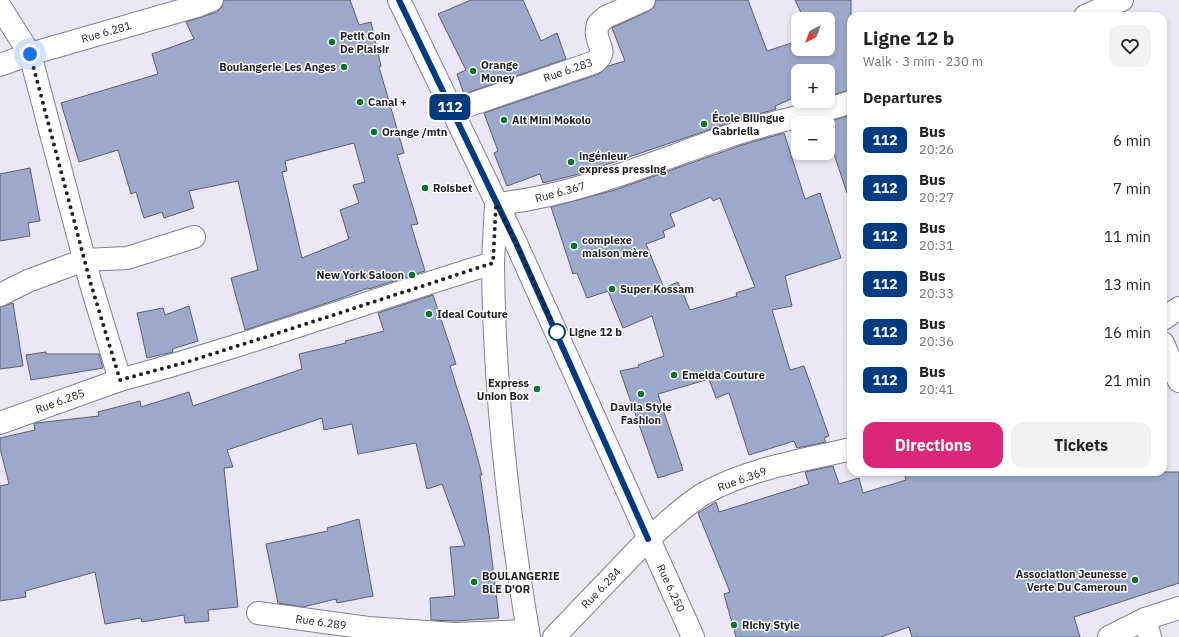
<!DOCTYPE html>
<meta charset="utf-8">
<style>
:root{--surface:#fff;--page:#f2f2f2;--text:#222;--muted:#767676;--accent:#db2777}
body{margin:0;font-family:"IBM Plex Sans",sans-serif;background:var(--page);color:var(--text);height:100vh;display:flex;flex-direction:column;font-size:15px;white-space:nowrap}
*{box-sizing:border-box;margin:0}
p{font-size:13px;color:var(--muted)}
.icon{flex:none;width:22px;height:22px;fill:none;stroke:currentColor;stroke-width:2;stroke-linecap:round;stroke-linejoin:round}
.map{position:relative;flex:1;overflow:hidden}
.panel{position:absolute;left:847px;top:12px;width:320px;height:464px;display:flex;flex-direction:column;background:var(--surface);border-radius:12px;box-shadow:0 2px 6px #0003}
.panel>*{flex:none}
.badge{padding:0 8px;border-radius:6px;font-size:14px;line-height:26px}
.needle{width:26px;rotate:221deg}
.buttons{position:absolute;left:791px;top:12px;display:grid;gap:8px}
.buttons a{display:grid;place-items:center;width:44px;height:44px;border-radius:8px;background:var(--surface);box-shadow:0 2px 6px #0003;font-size:20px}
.you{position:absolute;width:20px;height:20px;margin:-10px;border:3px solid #fff;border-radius:50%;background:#1a73e8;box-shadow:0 0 0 6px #1a73e833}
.map>.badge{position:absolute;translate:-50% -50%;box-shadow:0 0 0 2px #fff}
h2{padding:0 16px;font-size:15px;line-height:36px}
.round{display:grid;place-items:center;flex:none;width:42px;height:42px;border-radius:12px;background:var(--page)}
.summary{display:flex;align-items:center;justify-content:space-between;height:68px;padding:0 16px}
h1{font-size:19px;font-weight:700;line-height:30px}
.button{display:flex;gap:8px;margin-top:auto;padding:8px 16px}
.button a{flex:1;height:46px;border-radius:12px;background:var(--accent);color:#fff;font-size:16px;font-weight:700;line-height:46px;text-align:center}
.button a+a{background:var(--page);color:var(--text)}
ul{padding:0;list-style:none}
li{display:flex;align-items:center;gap:12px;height:48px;padding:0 16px}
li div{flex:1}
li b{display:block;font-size:15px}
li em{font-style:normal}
li .badge{min-width:44px;font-weight:700;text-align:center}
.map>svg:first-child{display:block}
</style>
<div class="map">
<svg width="1179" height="637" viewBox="0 0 1179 637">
<rect width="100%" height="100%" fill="#ebe7f6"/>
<g fill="#9da9cc" stroke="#5b606c" fill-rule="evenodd">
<path d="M224,0H350L359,25L371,22L381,66L379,67L404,153L397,155L418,224L411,225L425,271L369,289L368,288L339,299L245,330L231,278L258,270L238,181L189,191L194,208L164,218L162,212L144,218L136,192L131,194L118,150L79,162L61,103L158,74L152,54L194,39L186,22L217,12L222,7ZM354,143L365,182L353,185L359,203L340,210L349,239L302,258L282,172L287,171L285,161Z"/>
<polygon points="471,0 523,0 541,41 557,33 566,59 464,94 457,74 466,70 438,14"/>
<polygon points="656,0 748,0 767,51 798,41 798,49 828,49 828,19 804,19 795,0 851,0 851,90 828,96 828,71 798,71 798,96 775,106 776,109 735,121 579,174 543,183 540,174 507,186 494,153 498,151 484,113 599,74 608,66 625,61 612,28 649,11 654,7"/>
<polygon points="851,115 851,193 847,193 828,136 828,123 824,123"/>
<path d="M784,133L805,199L820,193L841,258L785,276L792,306L772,310L790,370L804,366L829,436L824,438L826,442L797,448L794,441L749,455L729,393L716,398L709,379L658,394L683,470L658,478L620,371L639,367L638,365L664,356L652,316L623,328L608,291L587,298L577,273L573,274L551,207L615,190L742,145ZM711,197L713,201L720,198L755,287L736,293L737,296L690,310L678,282L664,288L646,244L665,237L663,231L675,226L670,214Z"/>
<polygon points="30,168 40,221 28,223 30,236 0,241 0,174"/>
<polygon points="433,295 456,364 450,366 470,429 482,475 480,475 489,535 499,618 455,621 431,620 430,598 455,596 450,547 465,546 442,484 427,489 416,443 358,454 352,424 324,430 322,418 227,450 233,467 224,468 238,607 208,610 209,621 185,623 184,615 142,622 141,618 105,624 95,572 25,591 26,597 0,601 0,486 9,484 0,448 0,438 35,430 34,424 36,423 99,416 98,412 140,401 141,407 189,392 193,406 302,369 299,354 346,343 345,341 384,331 378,313"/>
<polygon points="13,303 23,366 0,369 0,307"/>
<polygon points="189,306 198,341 172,349 173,352 147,358 137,313 163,308 165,315"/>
<polygon points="46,352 46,354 99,354 103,368 31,380 26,355"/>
<polygon points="833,466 839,484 859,478 863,493 906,480 904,472 1179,472 1179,583 1074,617 1080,637 912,637 909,627 881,637 736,637 724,594 730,592 698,513 716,502 719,512 809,484 805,472"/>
<polygon points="359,519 373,596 337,603 336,599 303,607 278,603 266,544 328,531 327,528"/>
</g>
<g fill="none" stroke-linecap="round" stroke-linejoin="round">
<defs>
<g id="minor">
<path d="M0,7L30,54L90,281L120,380C246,346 368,301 493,263L496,204C574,196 649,164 723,138C764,123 809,116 851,102"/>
<polyline points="1085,16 1122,0"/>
<polyline points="0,65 30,54 197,6 212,0"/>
<path d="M452,111L595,62C608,51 598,47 597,35C596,32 597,28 598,24L606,17L644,0"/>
<polyline points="0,295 28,281 84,260 127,258 194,237"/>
<polyline points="1163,319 1179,308"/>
<polyline points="1163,343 1179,381"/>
<polyline points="0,423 120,380"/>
<path d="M648,539C666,524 684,505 705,493C750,468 802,461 851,449"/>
<polyline points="258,613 368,628 455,634 528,631"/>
<polyline points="1145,619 1150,637"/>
<polyline points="1109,637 1145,619 1179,608"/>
</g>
<g id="tertiary">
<path d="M493,263C494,388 508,514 529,637"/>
<polyline points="554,637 648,539"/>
</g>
<polyline id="secondary" points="399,0 516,243 693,637"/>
</defs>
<use href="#minor" stroke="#85808e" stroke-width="24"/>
<use href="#tertiary" stroke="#85808e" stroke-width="24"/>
<use href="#secondary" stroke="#85808e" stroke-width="24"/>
<use href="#minor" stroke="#fff" stroke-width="22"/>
<use href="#tertiary" stroke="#fff" stroke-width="22"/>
<use href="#secondary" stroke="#fff" stroke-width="22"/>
</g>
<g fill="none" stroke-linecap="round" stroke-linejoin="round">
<defs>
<polyline id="line" points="399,0 516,243 648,539"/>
</defs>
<use href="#line" stroke="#fff" stroke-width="9"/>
<use href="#line" stroke="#003b80" stroke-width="6"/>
<polyline stroke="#201f24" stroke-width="4" stroke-dasharray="0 7.2" points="30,54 90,281 120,380 187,362 275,334 493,263 496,204 516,243 557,332"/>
</g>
<g fill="#097528" stroke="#fff" stroke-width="1.5">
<circle cx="332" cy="42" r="4"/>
<circle cx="344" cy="67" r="4"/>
<circle cx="473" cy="71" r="4"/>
<circle cx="360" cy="102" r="4"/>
<circle cx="504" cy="120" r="4"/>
<circle cx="704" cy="124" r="4"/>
<circle cx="374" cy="132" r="4"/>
<circle cx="571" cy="162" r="4"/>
<circle cx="425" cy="188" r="4"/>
<circle cx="574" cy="246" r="4"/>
<circle cx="412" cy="275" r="4"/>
<circle cx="612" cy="289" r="4"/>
<circle cx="429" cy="314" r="4"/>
<circle cx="674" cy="375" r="4"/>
<circle cx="537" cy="389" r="4"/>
<circle cx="641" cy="394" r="4"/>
<circle cx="1135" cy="580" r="4"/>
<circle cx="474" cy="582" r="4"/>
<circle cx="734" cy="625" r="4"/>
</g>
<circle fill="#fff" stroke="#003b80" stroke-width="2" cx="557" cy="332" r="8"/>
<g text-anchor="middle" stroke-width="3" stroke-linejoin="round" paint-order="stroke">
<g font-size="11" fill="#201f24" stroke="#fff">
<text transform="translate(106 32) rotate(-16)" y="4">Rue 6.281</text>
<text transform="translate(568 70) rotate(-19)" y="4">Rue 6.283</text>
<text transform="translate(560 192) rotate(-15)" y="4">Rue 6.367</text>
<text transform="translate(60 401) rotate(-20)" y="4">Rue 6.285</text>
<text transform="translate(742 479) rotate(-20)" y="4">Rue 6.369</text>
<text transform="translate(601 588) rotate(-46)" y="4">Rue 6.284</text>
<text transform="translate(671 588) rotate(65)" y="4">Rue 6.250</text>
<text transform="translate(321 622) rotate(8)" y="4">Rue 6.289</text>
</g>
<g font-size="11" font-weight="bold" fill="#201f24" stroke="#fff" text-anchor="start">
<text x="340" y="40">Petit Coin<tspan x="340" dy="13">De Plaisir</tspan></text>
<text x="481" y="69">Orange<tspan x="481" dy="13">Money</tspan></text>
<text x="336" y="71" text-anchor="end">Boulangerie Les Anges</text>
<text x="368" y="106">Canal +</text>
<text x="712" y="122">École Bilingue<tspan x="712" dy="13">Gabriella</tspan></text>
<text x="512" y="124">Alt Mini Mokolo</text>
<text x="382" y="136">Orange /mtn</text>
<text x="579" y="160">ingénieur<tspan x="579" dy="13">express pressing</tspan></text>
<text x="433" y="192">Roisbet</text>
<text x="582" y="244">complexe<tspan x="582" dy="13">maison mère</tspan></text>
<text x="404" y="279" text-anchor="end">New York Saloon</text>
<text x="620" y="293">Super Kossam</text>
<text x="437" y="318">Ideal Couture</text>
<text x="682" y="379">Emelda Couture</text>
<text x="529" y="387" text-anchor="end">Express<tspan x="529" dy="13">Union Box</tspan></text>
<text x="641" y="411" text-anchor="middle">Davila Style<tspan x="641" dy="13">Fashion</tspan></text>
<text x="1127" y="578" text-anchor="end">Association Jeunesse<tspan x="1127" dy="13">Verte Du Cameroun</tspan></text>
<text x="482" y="580">BOULANGERIE<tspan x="482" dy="13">BLE D'OR</tspan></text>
<text x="742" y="629">Richy Style</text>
</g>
<g font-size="11" font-weight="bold" fill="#201f24" stroke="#fff" text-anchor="start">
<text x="569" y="336">Ligne 12 b</text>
</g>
</g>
</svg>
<div class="buttons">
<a><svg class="needle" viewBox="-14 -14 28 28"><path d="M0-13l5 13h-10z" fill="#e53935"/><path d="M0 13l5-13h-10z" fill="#767676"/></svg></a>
<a>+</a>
<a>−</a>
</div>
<div class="you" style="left:30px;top:54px"></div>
<b class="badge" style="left:450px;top:107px;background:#003b80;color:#fff">112</b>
<section class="panel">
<div class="summary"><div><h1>Ligne 12 b</h1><p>Walk · 3 min · 230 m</p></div><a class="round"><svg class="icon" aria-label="heart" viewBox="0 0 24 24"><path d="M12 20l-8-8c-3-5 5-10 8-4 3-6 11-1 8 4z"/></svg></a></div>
<h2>Departures</h2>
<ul>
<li><span class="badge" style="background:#003b80;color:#fff">112</span><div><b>Bus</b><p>20:26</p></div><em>6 min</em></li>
<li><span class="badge" style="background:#003b80;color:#fff">112</span><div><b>Bus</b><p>20:27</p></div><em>7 min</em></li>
<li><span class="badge" style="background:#003b80;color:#fff">112</span><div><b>Bus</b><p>20:31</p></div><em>11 min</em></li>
<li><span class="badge" style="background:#003b80;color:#fff">112</span><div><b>Bus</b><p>20:33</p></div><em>13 min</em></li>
<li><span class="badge" style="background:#003b80;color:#fff">112</span><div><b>Bus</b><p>20:36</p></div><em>16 min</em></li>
<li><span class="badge" style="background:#003b80;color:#fff">112</span><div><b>Bus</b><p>20:41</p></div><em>21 min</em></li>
</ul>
<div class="button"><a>Directions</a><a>Tickets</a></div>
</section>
</div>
